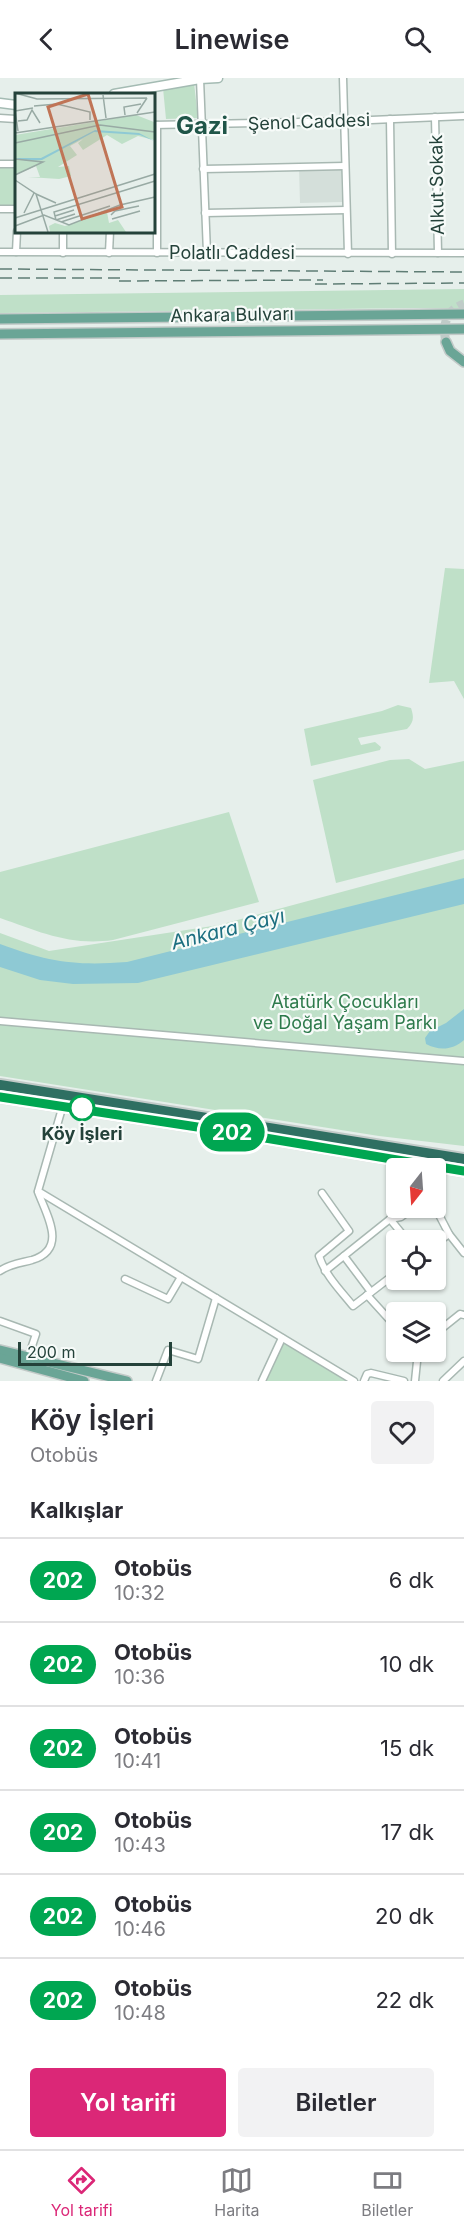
<!DOCTYPE html>
<html lang="tr">
<meta charset="utf-8">
<style>
:root{--surface:#fff;--page:#f2f2f3;--text:#2b2b33;--muted:#7c7c81;--line:#e1e1e2;--accent:#db2777}
body{margin:0;font-family:Inter,sans-serif;background:var(--page);color:var(--text);height:100vh;display:flex;flex-direction:column;font-size:22px;white-space:nowrap}
*{box-sizing:border-box;margin:0}
p{font-size:20px;color:var(--muted)}
.icon{flex:none;width:33px;height:33px;fill:none;stroke:currentColor;stroke-width:2;stroke-linecap:round;stroke-linejoin:round}
.map{position:relative;height:1303px;overflow:hidden}
.side{display:flex;flex-direction:column;background:var(--surface);flex:1}
.side>*{flex:none}
.badge{padding:0 12px;border-radius:20px;font-size:21px;line-height:39px}
.needle{width:39px;rotate:197deg}
.tools{position:absolute;left:386px;top:1080px;display:grid;gap:12px}
.tools a{display:grid;place-items:center;width:60px;height:60px;border-radius:6px;background:var(--surface);box-shadow:0 2px 4px #0004;font-size:30px}
.scale{position:absolute;left:18px;bottom:15px;width:154px;box-sizing:border-box;padding-left:6px;border:3px solid #24423a;border-top:0;font-size:16px;line-height:21px;white-space:nowrap;color:#24423a;-webkit-text-stroke:4px #f7fbf9;paint-order:stroke}
.map>.badge{position:absolute;translate:-50% -50%;box-shadow:0 0 0 3px #fff}
h2{padding:0 30px;font-size:22px;line-height:54px}
.round{display:grid;place-items:center;flex:none;width:63px;height:63px;border-radius:6px;background:var(--page)}
.headline{display:flex;align-items:center;justify-content:space-between;height:102px;padding:0 30px}
h1{font-size:28px;font-weight:600;line-height:45px}
.cta{display:flex;gap:12px;margin-top:auto;padding:12px 30px}
.cta a{flex:1;height:69px;border-radius:6px;background:var(--accent);color:#fff;font-size:24px;font-weight:600;line-height:69px;text-align:center}
.cta a+a{background:var(--page);color:var(--text)}
ul{padding:0;list-style:none}
li{display:flex;align-items:center;gap:18px;height:84px;padding:0 30px;border-top:2px solid var(--line)}
li div{flex:1}
li b{display:block;font-size:22px}
li em{font-style:normal}
li .badge{min-width:66px;font-weight:700;text-align:center}
header{display:flex;justify-content:space-between;align-items:center;height:78px;padding:0 30px;background:var(--surface);font-size:27px;font-weight:600}
.menu{display:flex;justify-content:space-around;align-items:center;height:84px;border-top:2px solid var(--line);background:var(--surface);font-size:16px;color:var(--muted)}
.menu a{display:grid;justify-items:center;gap:3px}
.menu .on{color:var(--accent)}
.map>svg:first-child{display:block}
</style>
<header><svg class="icon" aria-label="back" viewBox="0 0 24 24"><path d="M15 5l-7 7 7 7"/></svg>Linewise<svg class="icon" aria-label="search" viewBox="0 0 24 24"><circle cx="10" cy="10" r="6"/><path d="M15 15l6 6"/></svg></header>
<div class="map">
<svg width="464" height="1303" viewBox="0 0 464 1303">
<rect width="100%" height="100%" fill="#e6efeb"/>
<polygon fill="#d4dfda" points="341,89 342,124 300,125 299,90"/>
<g fill="#bfe0c8">
<polygon points="194,5 198,40 166,41 163,10"/>
<rect x="0" y="89" width="15" height="38"/>
<polygon points="464,211 464,231 415,230 0,235 0,217"/>
<polygon points="445,490 464,491 464,621 454,603 429,605"/>
<path d="M398,627L411,630C414,639 414,644 407,651L358,660L361,667L375,664L381,669L380,672L311,688L304,651L382,633Z"/>
<polygon points="409,681 425,691 464,683 464,772 336,805 313,702 390,682"/>
<path d="M229,734L259,824L113,862C70,868 40,854 0,840V794Z"/>
<polygon points="464,781 464,1068 379,1058 0,998 0,855 49,873 219,847"/>
<polygon points="282,1260 354,1303 262,1303"/>
</g>
<g fill="#8ec9d4">
<path d="M464,800V826L138,905L73,906L40,902L0,889V866C49,884 75,888 127,884Z"/>
<path d="M464,931V962C453,972 439,973 426,966L425,960L430,953L446,945Z"/>
</g>
<g fill="none" stroke-linecap="round" stroke-linejoin="round">
<path stroke="#bfccc8" stroke-width="9" stroke-dasharray="9 4.5" stroke-linecap="butt" d="M446,264C442,247 446,232 464,226"/>
<defs>
<g id="street">
<polyline points="343,0 348,176"/>
<polyline points="200,1 207,175"/>
<polyline points="435,39 438,175"/>
<polyline points="0,40 16,41"/>
<polyline points="390,41 392,176"/>
<polyline points="153,47 348,43 464,38"/>
<polyline points="0,86 16,86"/>
<polyline points="203,91 345,88"/>
<polyline points="0,131 16,131"/>
<polyline points="205,135 346,132"/>
<polyline points="0,174 464,175"/>
<polyline points="16,174 17,153"/>
<polyline points="63,175 63,153"/>
<polyline points="109,175 110,153"/>
<polyline points="157,175 157,47"/>
<polyline points="0,943 464,983"/>
<polyline points="63,1027 38,1113 354,1303"/>
<path d="M322,1115L349,1153L319,1178C325,1197 341,1213 353,1228L396,1195"/>
<polyline points="436,1131 449,1156 464,1175"/>
<polyline points="390,1141 401,1139 413,1130"/>
<polyline points="435,1166 449,1156"/>
<polyline points="344,1178 371,1214"/>
<path d="M0,1193C9,1186 21,1185 32,1182C68,1171 47,1138 38,1114"/>
<polyline points="325,1193 390,1141 407,1162"/>
<polyline points="125,1201 168,1221 181,1199"/>
<polyline points="367,1217 396,1249"/>
<polyline points="0,1243 36,1256 28,1280"/>
<polyline points="435,1256 460,1236 464,1237"/>
<polyline points="156,1303 168,1272 198,1281 216,1220"/>
<polyline points="262,1303 282,1260"/>
<polyline points="364,1303 367,1296 371,1295 404,1303"/>
<polyline points="415,1303 418,1274"/>
<polyline points="443,1303 464,1283"/>
</g>
<g id="secondary">
<polyline points="114,16 200,1 218,0"/>
<polyline points="0,25 16,27"/>
</g>
<g id="primary">
<polyline points="0,241 464,236"/>
<polyline points="0,256 464,251"/>
<polyline points="446,264 450,273 464,284"/>
<polyline points="0,1272 127,1303"/>
<polyline points="0,1280 84,1303"/>
</g>
<g id="highway">
<polyline points="0,1007 464,1081"/>
<polyline points="0,1019 217,1052 464,1093"/>
</g>
</defs>
<use href="#street" stroke="#a8b8b2" stroke-width="9"/>
<use href="#secondary" stroke="#a4bbb3" stroke-width="11"/>
<use href="#primary" stroke="#c2cac8" stroke-width="12"/>
<use href="#highway" stroke="#c2cac8" stroke-width="14"/>
<use href="#street" stroke="#fff" stroke-width="6"/>
<use href="#secondary" stroke="#fff" stroke-width="8"/>
<use href="#primary" stroke="#6aa596" stroke-width="9"/>
<use href="#highway" stroke="#2f6f62" stroke-width="10"/>
<g stroke="#5f7d75" stroke-width="1.5" stroke-dasharray="12 6" stroke-linecap="butt">
<polyline points="0,191 464,194"/>
<polyline points="0,200 126,200"/>
<polyline points="119,203 323,202"/>
<polyline points="315,206 464,205"/>
</g>
</g>
<g fill="none" stroke-linecap="round" stroke-linejoin="round">
<defs>
<polyline id="line" points="0,1019 217,1052 464,1093"/>
</defs>
<use href="#line" stroke="#fff" stroke-width="14"/>
<use href="#line" stroke="#00a651" stroke-width="9"/>
</g>
<circle fill="#fff" stroke="#00a651" stroke-width="3" cx="82" cy="1030" r="12"/>
<g text-anchor="middle" stroke-width="4.5" stroke-linejoin="round" paint-order="stroke">
<g font-size="18" fill="#24423a" stroke="#f7fbf9">
<text transform="translate(309 44) rotate(-2)" y="6">Şenol Caddesi</text>
<text transform="translate(437 107) rotate(-91)" y="6">Alkut Sokak</text>
<text x="232" y="181">Polatlı Caddesi</text>
<text transform="translate(232 237) rotate(-1)" y="6">Ankara Bulvarı</text>
</g>
<g font-size="18" fill="#2d7a4b" stroke="#f7fbf9">
<text x="345" y="930">Atatürk Çocukları<tspan x="345" dy="21">ve Doğal Yaşam Parkı</tspan></text>
</g>
<g font-size="18" font-weight="bold" fill="#24423a" stroke="#f7fbf9">
<text x="82" y="1062">Köy İşleri</text>
</g>
<g font-size="20" font-style="italic" fill="#1c6f80" stroke="#f7fbf9">
<text transform="translate(228 851) rotate(-14)" y="7">Ankara Çayı</text>
</g>
<g font-size="24" font-weight="bold" fill="#1f5548" stroke="#f7fbf9">
<text x="202" y="56">Gazi</text>
</g>
</g>
<g transform="translate(15 15)">
<rect width="140" height="140" fill="#e6efeb"/>
<path d="M121,22L139,29V47L123,43L107,51L92,42L68,57L63,50L68,46L55,53L62,62L43,74L54,73L56,83L44,86L13,84H25L21,73L0,82V42ZM92,119L94,130L103,127L111,139H35L34,133L40,130L50,133Z" fill="#bfe0c8"/>
<path d="M80,37L124,40L139,48L125,42L79,39L27,67L12,68L0,65H26Z" fill="#8ec9d4"/>
<path fill="none" stroke="#98aaa4" stroke-width="1.5" d="M0,0L22,6L132,5M88,2L91,25M42,11L75,19V27M19,13L42,11M0,17L3,38M0,18L18,15M122,20L132,5M110,22L109,14L126,11M3,28L12,27L17,17L25,30M0,40L140,19M0,50L85,32L140,39M0,66L28,69L0,82M0,87L21,101L33,139M21,101L41,110M9,120L19,100M96,122L100,118L124,113M40,123L59,117M0,125L140,81M97,126L125,118M41,127L39,119L140,88M41,127L60,121M46,129L95,113M0,133L29,122L54,132L105,112L140,104"/>
<path fill="#c07456" fill-opacity="0.15" stroke="#c07456" stroke-width="3" d="M73,1L107,114L67,126L33,14Z"/>
<rect width="140" height="140" fill="none" stroke="#24423a" stroke-width="3"/>
</g>
</svg>
<div class="tools">
<a><svg class="needle" viewBox="-14 -14 28 28"><path d="M0-13l5 13h-10z" fill="#e53935"/><path d="M0 13l5-13h-10z" fill="#7c7c81"/></svg></a>
<a><svg class="icon" aria-label="locate" viewBox="0 0 24 24"><circle cx="12" cy="12" r="6"/><path d="M12 2v4M12 18v4M2 12h4M18 12h4"/></svg></a>
<a><svg class="icon" aria-label="layers" viewBox="0 0 24 24"><path d="M12 4l9 5-9 5-9-5zM3 14l9 5 9-5"/></svg></a>
</div>
<div class="scale">200 m</div>
<b class="badge" style="left:232px;top:1054px;background:#00a651;color:#fff">202</b>
</div>
<section class="side">
<div class="headline"><div><h1>Köy İşleri</h1><p>Otobüs</p></div><a class="round"><svg class="icon" aria-label="heart" viewBox="0 0 24 24"><path d="M12 20l-8-8c-3-5 5-10 8-4 3-6 11-1 8 4z"/></svg></a></div>
<h2>Kalkışlar</h2>
<ul>
<li><span class="badge" style="background:#00a651;color:#fff">202</span><div><b>Otobüs</b><p>10:32</p></div><em>6 dk</em></li>
<li><span class="badge" style="background:#00a651;color:#fff">202</span><div><b>Otobüs</b><p>10:36</p></div><em>10 dk</em></li>
<li><span class="badge" style="background:#00a651;color:#fff">202</span><div><b>Otobüs</b><p>10:41</p></div><em>15 dk</em></li>
<li><span class="badge" style="background:#00a651;color:#fff">202</span><div><b>Otobüs</b><p>10:43</p></div><em>17 dk</em></li>
<li><span class="badge" style="background:#00a651;color:#fff">202</span><div><b>Otobüs</b><p>10:46</p></div><em>20 dk</em></li>
<li><span class="badge" style="background:#00a651;color:#fff">202</span><div><b>Otobüs</b><p>10:48</p></div><em>22 dk</em></li>
</ul>
<div class="cta"><a>Yol tarifi</a><a>Biletler</a></div>
</section>
<nav class="menu">
<a class="on"><svg class="icon" aria-label="directions" viewBox="0 0 24 24"><path d="M12 3l9 9-9 9-9-9zM9 14v-3h6M13 9l2 2-2 2"/></svg>Yol tarifi</a>
<a><svg class="icon" aria-label="map" viewBox="0 0 24 24"><path d="M3 6l6-2 6 2 6-2v14l-6 2-6-2-6 2zM9 4v14M15 6v14"/></svg>Harita</a>
<a><svg class="icon" aria-label="tickets" viewBox="0 0 24 24"><path d="M3 7h18v10H3zM15 7v10"/></svg>Biletler</a>
</nav>
